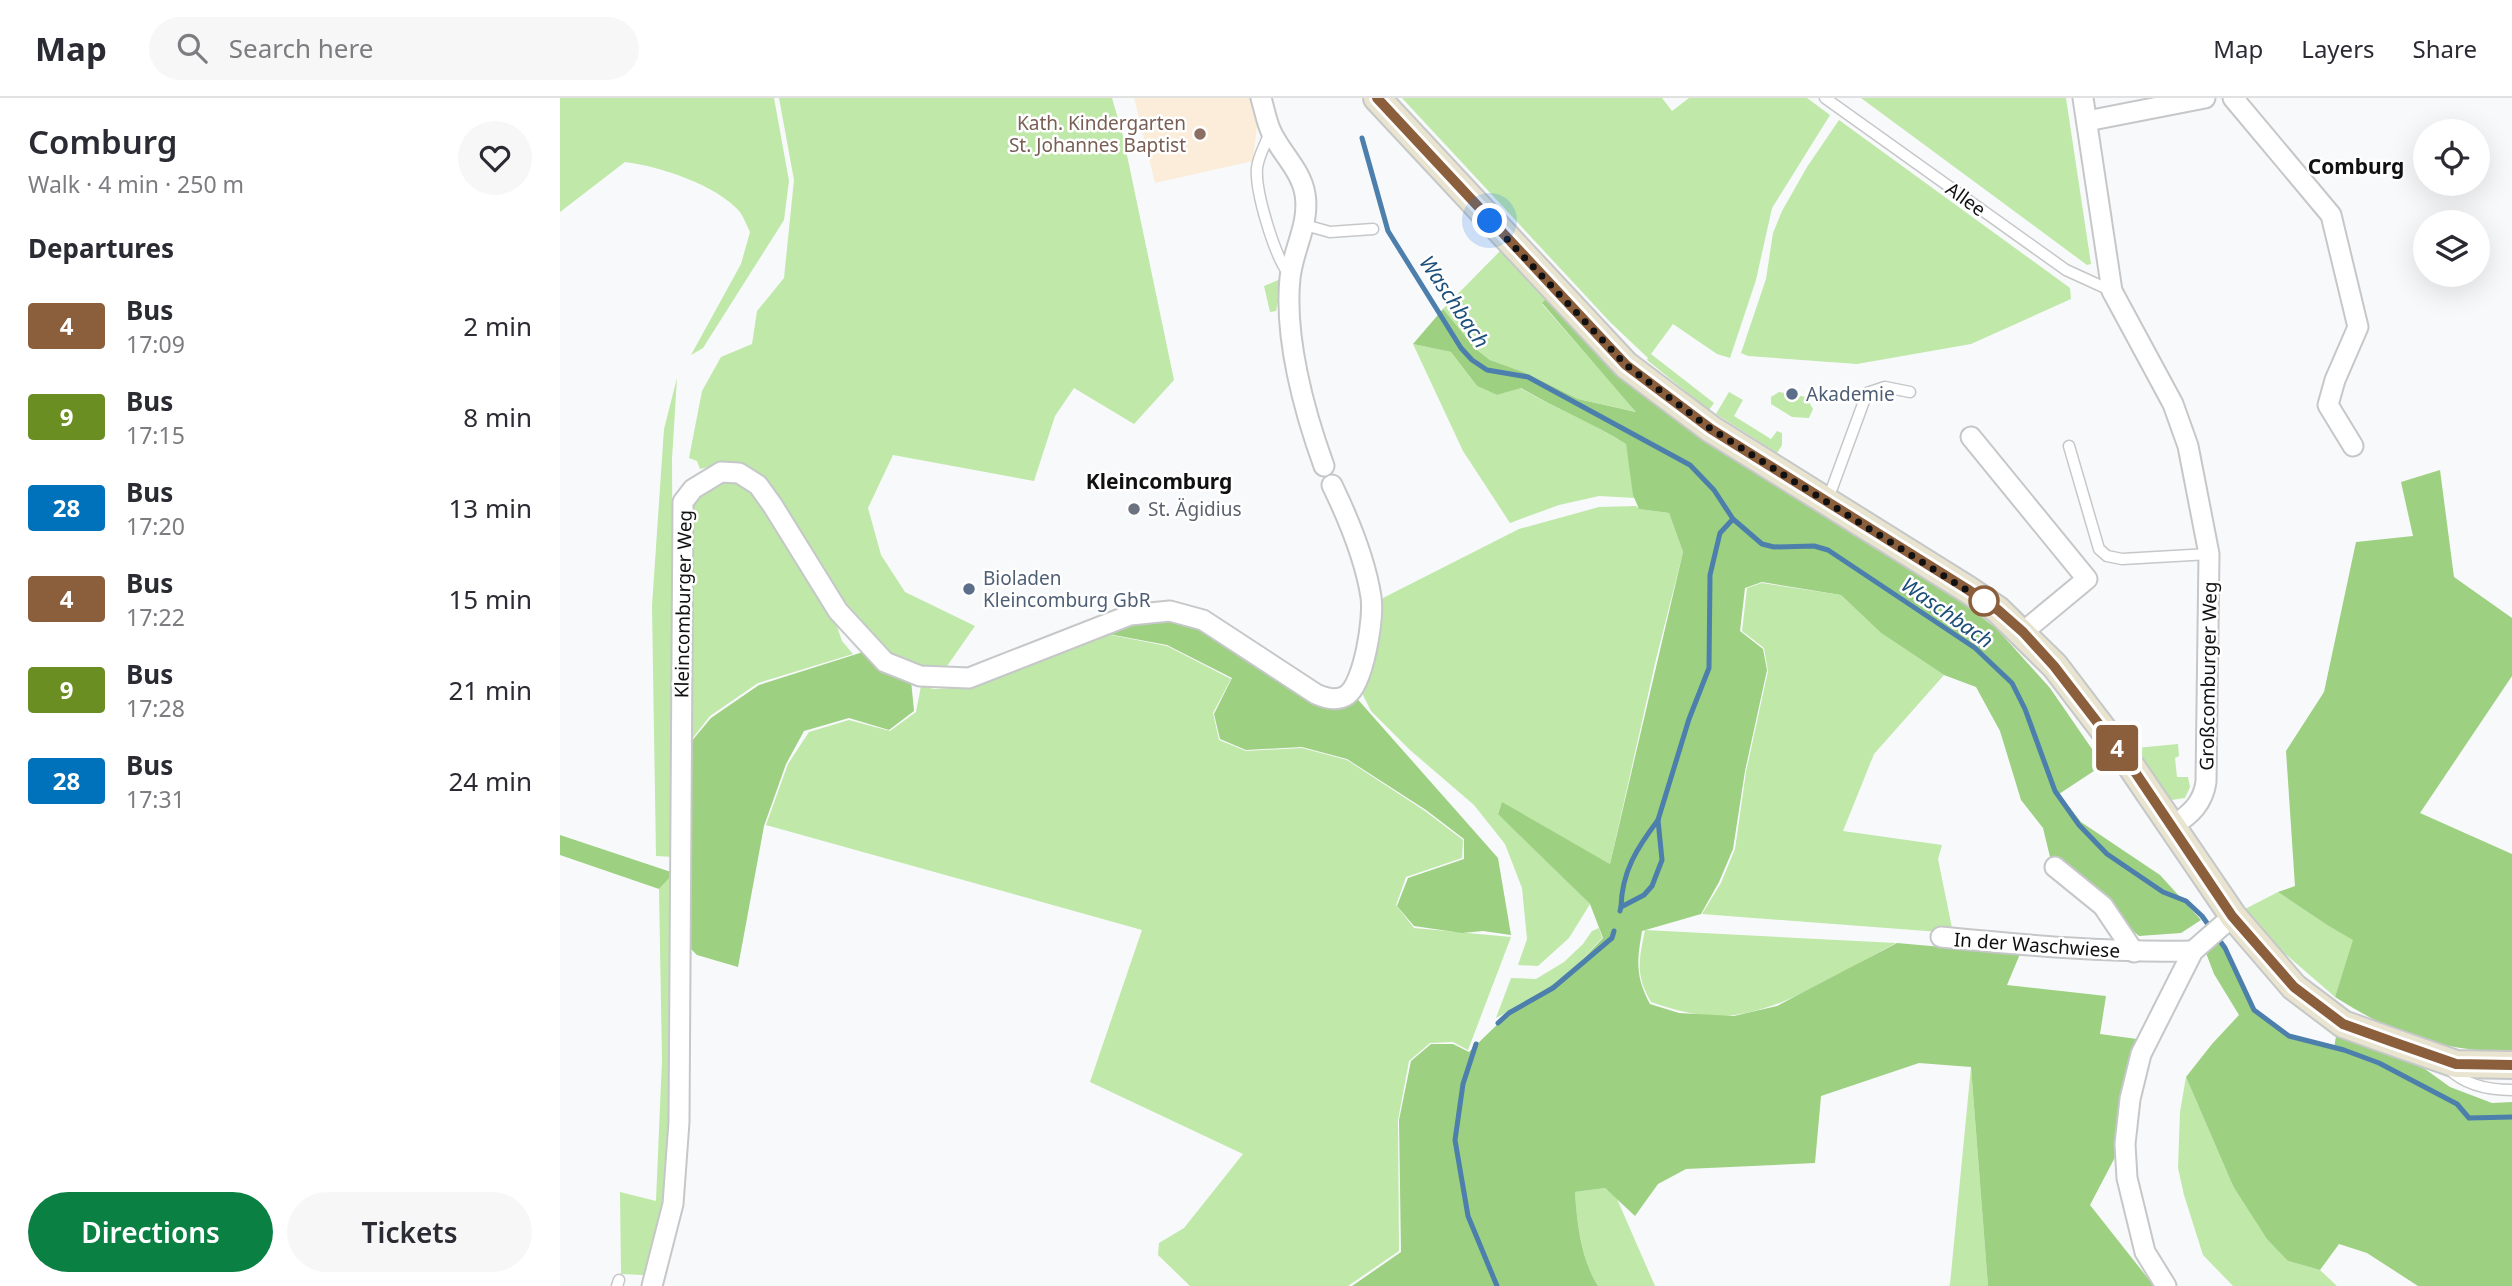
<!DOCTYPE html>
<meta charset="utf-8">
<style>
:root{--surface:#fff;--page:#f7f7f7;--text:#2b2b33;--muted:#7c7c81;--line:#e1e1e2;--accent:#0b8043}
body{margin:0;font-family:"Noto Sans",sans-serif;background:var(--page);color:var(--text);height:100vh;display:flex;flex-direction:column;font-size:26px;white-space:nowrap}
*{box-sizing:border-box;margin:0}
p{font-size:23px;color:var(--muted)}
.icon{flex:none;width:38px;height:38px;fill:none;stroke:currentColor;stroke-width:2;stroke-linecap:round;stroke-linejoin:round}
.map{position:relative;flex:1;overflow:hidden}
.side{display:flex;flex-direction:column;background:var(--surface);width:560px}
.side>*{flex:none}
.badge{padding:0 14px;border-radius:5px;font-size:24px;line-height:46px}
.buttons{position:absolute;left:1853px;top:21px;display:grid;gap:14px}
.buttons a{display:grid;place-items:center;width:77px;height:77px;border-radius:50%;background:var(--surface);box-shadow:0 7px 28px #0002;font-size:35px}
.you{position:absolute;width:35px;height:35px;margin:-18px;border:5px solid #fff;border-radius:50%;background:#1a73e8;box-shadow:0 0 0 10px #1a73e833}
.map>.badge{position:absolute;translate:-50% -50%;box-shadow:0 0 0 4px #fff}
h2{padding:0 28px;font-size:26px;line-height:63px}
.round{display:grid;place-items:center;flex:none;width:74px;height:74px;border-radius:37px;background:var(--page)}
.headline{display:flex;align-items:center;justify-content:space-between;height:119px;padding:0 28px}
h1{font-size:33px;font-weight:600;line-height:52px}
.action{display:flex;gap:14px;margin-top:auto;padding:14px 28px}
.action a{flex:1;height:80px;border-radius:42px;background:var(--accent);color:#fff;font-size:28px;font-weight:600;line-height:80px;text-align:center}
.action a+a{background:var(--page);color:var(--text)}
ul{padding:0;list-style:none}
li{display:flex;align-items:center;gap:21px;height:91px;padding:0 28px}
li div{flex:1}
li b{display:block;font-size:26px}
li em{font-style:normal}
li .badge{min-width:77px;font-weight:700;text-align:center}
header{display:flex;align-items:center;gap:42px;box-sizing:border-box;height:98px;padding:0 35px;background:var(--surface);border-bottom:2px solid var(--line)}
header strong{font-size:33px}
nav{display:flex;gap:38px;margin-inline-start:auto;font-size:24px}
.search{width:490px;height:63px;background:var(--page);display:flex;align-items:center;gap:18px;box-sizing:border-box;padding:0 24px;border-radius:38px;color:var(--muted);font-size:26px}
main{display:flex;flex:1;min-height:0}
.map>svg:first-child{display:block}
</style>
<header>
<strong>Map</strong>
<div class="search"><svg class="icon" aria-label="search" viewBox="0 0 24 24"><circle cx="10" cy="10" r="6"/><path d="M15 15l6 6"/></svg>Search here</div>
<nav><a>Map</a><a>Layers</a><a>Share</a></nav>
</header>
<main>
<section class="side">
<div class="headline"><div><h1>Comburg</h1><p>Walk · 4 min · 250 m</p></div><a class="round"><svg class="icon" aria-label="heart" viewBox="0 0 24 24"><path d="M12 20l-8-8c-3-5 5-10 8-4 3-6 11-1 8 4z"/></svg></a></div>
<h2>Departures</h2>
<ul>
<li><span class="badge" style="background:#8b5e3c;color:#fff">4</span><div><b>Bus</b><p>17:09</p></div><em>2 min</em></li>
<li><span class="badge" style="background:#6b8e23;color:#fff">9</span><div><b>Bus</b><p>17:15</p></div><em>8 min</em></li>
<li><span class="badge" style="background:#0072bc;color:#fff">28</span><div><b>Bus</b><p>17:20</p></div><em>13 min</em></li>
<li><span class="badge" style="background:#8b5e3c;color:#fff">4</span><div><b>Bus</b><p>17:22</p></div><em>15 min</em></li>
<li><span class="badge" style="background:#6b8e23;color:#fff">9</span><div><b>Bus</b><p>17:28</p></div><em>21 min</em></li>
<li><span class="badge" style="background:#0072bc;color:#fff">28</span><div><b>Bus</b><p>17:31</p></div><em>24 min</em></li>
</ul>
<div class="action"><a>Directions</a><a>Tickets</a></div>
</section>
<div class="map">
<svg width="1952" height="1188" viewBox="0 0 1952 1188">
<rect width="100%" height="100%" fill="#f8f9fb"/>
<polygon fill="#fbedd9" points="574,0 694,0 698,21 693,63 595,85"/>
<g fill="#bfe8a9">
<path d="M0,0H214L229,83L224,122L143,250L131,257L181,166L190,134C187,128 184,120 180,114C157,87 99,68 65,64L0,114Z"/>
<polygon points="219,0 552,0 563,38 614,282 574,326 514,290 495,318 474,383 333,357 308,410 321,457 345,494 415,528 385,571 354,568 322,551 294,519 218,404 157,367 140,371 137,363 129,360 142,293 161,259 192,246 197,213 224,180 234,82"/>
<polygon points="842,0 1102,0 1112,13 1129,0 1247,0 1270,17 1212,110 1196,182 1170,260 1157,256 1113,226 1091,256 1154,305 1149,312 1087,262 1088,260 1050,224"/>
<polygon points="1301,0 1506,0 1531,166 1527,167"/>
<polygon points="1279,22 1510,190 1511,201 1411,246 1297,266 1188,258 1181,255 1206,181 1213,135 1222,113 1247,69"/>
<polygon points="942,151 990,197 982,206 1077,314 1018,301 966,275 930,262 917,252 883,211"/>
<polygon points="723,180 716,213 710,214 704,188"/>
<path d="M853,246L891,254L917,288L937,297L960,290C995,310 1032,325 1066,346L1075,400L1039,398L999,407L950,425L903,353Z"/>
<polygon points="117,280 112,361 114,759 96,758 92,508 104,331"/>
<polygon points="1169,294 1183,302 1174,318 1211,341 1217,333 1222,335 1222,347 1217,355 1156,316"/>
<polygon points="1219,294 1246,299 1253,311 1249,320 1232,319 1211,306 1211,299"/>
<polygon points="161,380 177,380 192,390 270,508 282,543 293,556 198,585 150,618 125,650 128,419 142,391"/>
<polygon points="1076,408 1080,411 1109,415 1123,454 1096,561 1050,766 942,705 938,715 1030,806 1009,840 978,868 958,867 967,841 962,790 945,746 914,707 850,652 811,613 800,591 819,502 959,431 1039,409"/>
<polygon points="1202,485 1281,497 1321,535 1384,577 1314,656 1283,733 1382,747 1378,761 1393,835 1142,816 1161,785 1175,751 1186,674 1208,573 1204,550 1182,533 1187,490"/>
<polygon points="536,534 607,548 671,581 653,615 659,642 686,653 742,650 787,662 865,713 903,742 902,760 846,779 836,807 854,830 951,839 908,952 893,944 870,945 849,963 838,1022 839,1153 788,1188 630,1188 598,1157 599,1145 624,1130 683,1056 530,984 582,832 206,727 228,666 249,634 289,622 330,633 356,614 361,588 374,591 411,589"/>
<polygon points="1618,646 1619,658 1615,660 1617,679 1628,679 1630,689 1625,700 1612,702 1607,696 1576,650"/>
<polygon points="114,775 109,1077 91,1170 83,1177 61,1176 60,1094 96,1103 102,962 99,791"/>
<polygon points="1718,794 1767,827 1794,842 1775,899 1715,847 1685,811"/>
<polygon points="1039,830 1042,840 1011,874 978,898 936,920 951,880 976,881 1004,864 1023,846 1032,833"/>
<path d="M1085,832L1336,845C1288,870 1229,910 1175,917C1148,921 1116,913 1091,904C1075,877 1079,862 1085,832Z"/>
<polygon points="1411,969 1428,1188 1389,1188 1390,1186"/>
<polygon points="1626,979 1673,1088 1728,1163 1760,1172 1777,1188 1673,1188 1643,1157 1624,1097 1618,1070 1620,1014"/>
<path d="M1045,1090L1057,1101L1095,1188H1038C1021,1161 1017,1126 1015,1094Z"/>
</g>
<g fill="#9dd081">
<path d="M990,197L1207,378L1399,502L1436,530L1490,590L1543,667L1499,696L1521,724L1600,777L1641,822L1621,835L1579,838L1491,763L1483,730L1461,702L1440,633L1416,589L1384,577L1321,535L1281,497L1202,484L1185,490L1180,533L1203,551L1207,572L1185,673L1173,751L1159,784L1141,816L1082,833C1077,863 1075,878 1090,906L1119,915L1174,918L1217,908L1337,845L1460,856L1447,887L1546,898L1540,936L1577,941L1562,1046L1530,1107L1594,1188H1428L1411,969L1359,965L1261,998L1255,1065L1126,1071L1098,1086L1075,1118L1045,1090L1015,1094C1017,1126 1021,1161 1038,1188H792L841,1154L839,1022L851,963L871,946H893L909,954L945,919L1011,874L1043,840L1030,806L938,716L942,704L1050,766L1123,454L1109,415L1079,411L1073,397L1066,346C1032,325 995,310 961,290L937,297L917,288L891,254L853,246L883,211L917,252L930,262L966,275L1018,301L1076,314L982,205Z"/>
<path d="M1880,372L1894,479L1952,520V578L1860,715L1952,756V954C1878,952 1837,938 1775,899L1793,842L1767,827L1718,794L1735,788L1726,653L1764,594L1796,444L1853,438L1841,384Z"/>
<polygon points="610,519 644,530 755,602 793,596 938,760 951,837 923,833 902,835 854,828 837,808 848,780 904,761 904,741 866,712 787,661 742,649 686,652 660,641 654,616 672,580 607,547 538,534"/>
<polygon points="303,554 351,582 354,613 329,632 289,620 244,633 226,666 204,728 178,869 137,857 127,847 125,651 151,620 199,587"/>
<polygon points="0,737 114,775 99,791 0,757"/>
<polygon points="1660,840 1663,851 1696,913 1730,937 1774,950 1777,933 1865,971 1890,989 1932,1005 1952,1004 1952,1188 1858,1188 1807,1155 1779,1146 1760,1172 1728,1163 1707,1141 1673,1088 1626,979 1652,946 1679,917 1654,876 1646,855"/>
</g>
<g fill="none" stroke-linecap="round" stroke-linejoin="round">
<g stroke="#4d7fad" stroke-width="5">
<polyline points="802,40 828,133 901,250 912,262 927,272 968,279 1130,367 1154,392 1173,421 1202,446 1214,449 1254,448 1268,452 1415,550 1452,585 1465,611 1495,693 1519,727 1547,756 1603,794 1626,803 1642,818 1665,850 1694,912 1729,938 1784,952 1819,965 1897,1006 1909,1020 1952,1019"/>
<path d="M1061,809C1062,773 1077,750 1098,722"/>
<polyline points="1060,813 1061,809 1084,797 1092,788 1102,762 1098,722 1129,621 1149,570 1150,477 1160,435 1173,421"/>
<polyline points="938,925 949,915 993,890 1052,840 1054,833"/>
<polyline points="916,946 903,986 895,1042 908,1118 937,1188"/>
</g>
<defs>
<g id="lane">
<polyline points="1265,0 1506,172 1552,193"/>
<path d="M710,34C706,45 698,59 697,70C695,93 714,156 728,175"/>
<polyline points="745,127 770,134 813,131"/>
<polyline points="1509,348 1539,451 1547,458 1562,461 1649,456"/>
<polyline points="1268,401 1307,295 1325,289 1350,294"/>
<path d="M1889,971C1905,987 1930,992 1952,992"/>
<polyline points="57,1188 59,1182"/>
</g>
<g id="street">
<path d="M701,0C704,10 706,21 710,31C718,52 741,71 745,96C750,126 733,151 730,180C724,239 744,313 764,368"/>
<path d="M1523,0L1552,193L1613,306L1628,348L1649,456L1646,684C1643,705 1631,716 1613,728"/>
<polyline points="1673,0 1771,117 1798,229 1775,282 1768,307 1793,348"/>
<polyline points="1527,23 1645,0"/>
<polyline points="1411,339 1527,481 1463,534"/>
<polyline points="1495,769 1543,808 1574,854"/>
<path d="M1381,839C1465,847 1548,855 1633,853"/>
<path d="M92,1188L113,1106L119,1024L123,404L133,391L161,374L179,375L198,387L213,408L278,513L325,564L360,578L409,580L570,517L610,513L643,522L756,596C765,600 777,604 787,597C804,585 814,520 811,499C805,460 789,422 772,387"/>
<polyline points="1606,1188 1585,1154 1567,1080 1565,1046 1570,1001 1581,956 1633,853 1673,818"/>
</g>
<polyline id="secondary" points="817,0 1066,267 1151,331 1407,491 1438,512 1495,568 1571,668 1673,818 1734,889 1783,926 1833,944 1896,966 1952,967"/>
</defs>
<use href="#lane" stroke="#c6c7c9" stroke-width="13"/>
<use href="#street" stroke="#c6c7c9" stroke-width="23"/>
<use href="#secondary" stroke="#c6c7c9" stroke-width="30"/>
<use href="#lane" stroke="#fff" stroke-width="10"/>
<use href="#street" stroke="#fff" stroke-width="19"/>
<use href="#secondary" stroke="#e8e4cf" stroke-width="26"/>
</g>
<g fill="none" stroke-linecap="round" stroke-linejoin="round">
<defs>
<polyline id="line" points="817,0 1066,267 1151,331 1407,491 1438,512 1463,534 1494,568 1571,668 1672,818 1734,889 1783,926 1833,944 1896,966 1952,967"/>
</defs>
<use href="#line" stroke="#fff" stroke-width="16"/>
<use href="#line" stroke="#8b5e3c" stroke-width="10"/>
<polyline stroke="#111112" stroke-width="7" stroke-dasharray="0 12.6" points="930,123 1066,267 1151,331 1424,503"/>
</g>
<circle fill="#8d6e63" stroke="#fff" stroke-width="2.5" cx="640" cy="36" r="7"/>
<g fill="#5c6f8a" stroke="#fff" stroke-width="2.5">
<circle cx="1232" cy="296" r="7"/>
<circle cx="409" cy="491" r="7"/>
</g>
<circle fill="#6b7280" stroke="#fff" stroke-width="2.5" cx="574" cy="411" r="7"/>
<circle fill="#fff" stroke="#8b5e3c" stroke-width="3.5" cx="1424" cy="503" r="14"/>
<g text-anchor="middle" stroke-width="5" stroke-linejoin="round" paint-order="stroke">
<g font-size="19" fill="#785e54" stroke="#fff" text-anchor="end">
<text x="626" y="32">Kath. Kindergarten<tspan x="626" dy="22">St. Johannes Baptist</tspan></text>
</g>
<g font-size="19" fill="#111112" stroke="#fff">
<text transform="translate(1406 101) rotate(36)" y="7">Allee</text>
<text transform="translate(123 506) rotate(-89)" y="7">Kleincomburger Weg</text>
<text transform="translate(1648 578) rotate(-89)" y="7">Großcomburger Weg</text>
<text transform="translate(1477 847) rotate(4)" y="7">In der Waschwiese</text>
</g>
<g font-size="19" fill="#4e5e75" stroke="#fff" text-anchor="start">
<text x="1246" y="303">Akademie</text>
<text x="423" y="487">Bioladen<tspan x="423" dy="22">Kleincomburg GbR</tspan></text>
</g>
<g font-size="19" fill="#5b616d" stroke="#fff" text-anchor="start">
<text x="588" y="418">St. Ägidius</text>
</g>
<g font-size="21" font-weight="bold" fill="#111112" stroke="#fff">
<text x="1796" y="76">Comburg</text>
<text x="599" y="391">Kleincomburg</text>
</g>
<g font-size="21" font-style="italic" fill="#1c4f79" stroke="#fff">
<text transform="translate(894 204) rotate(56)" y="7">Waschbach</text>
<text transform="translate(1387 515) rotate(35)" y="7">Waschbach</text>
</g>
</g>
</svg>
<div class="buttons">
<a><svg class="icon" aria-label="locate" viewBox="0 0 24 24"><circle cx="12" cy="12" r="6"/><path d="M12 2v4M12 18v4M2 12h4M18 12h4"/></svg></a>
<a><svg class="icon" aria-label="layers" viewBox="0 0 24 24"><path d="M12 4l9 5-9 5-9-5zM3 14l9 5 9-5"/></svg></a>
</div>
<div class="you" style="left:930px;top:123px"></div>
<b class="badge" style="left:1557px;top:650px;background:#8b5e3c;color:#fff">4</b>
</div>
</main>
